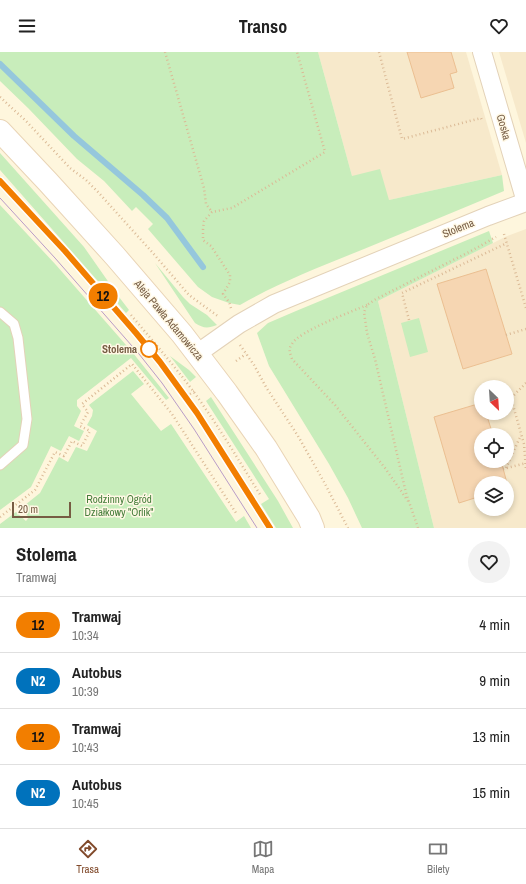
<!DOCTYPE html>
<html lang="pl">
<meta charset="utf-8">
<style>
:root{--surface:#fff;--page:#f2f2f2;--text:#222;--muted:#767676;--line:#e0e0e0;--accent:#814a2b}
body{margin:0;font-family:"Archivo Narrow",sans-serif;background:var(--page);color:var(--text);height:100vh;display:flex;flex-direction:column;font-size:15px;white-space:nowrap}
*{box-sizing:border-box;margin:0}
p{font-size:13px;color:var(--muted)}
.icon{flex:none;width:22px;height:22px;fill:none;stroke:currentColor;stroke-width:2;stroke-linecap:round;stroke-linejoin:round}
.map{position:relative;height:476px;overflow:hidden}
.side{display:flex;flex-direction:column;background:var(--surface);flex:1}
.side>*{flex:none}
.badge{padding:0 8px;border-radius:13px;font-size:14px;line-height:26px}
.needle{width:26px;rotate:155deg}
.controls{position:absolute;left:474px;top:328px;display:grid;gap:8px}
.controls a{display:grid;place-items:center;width:40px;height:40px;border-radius:50%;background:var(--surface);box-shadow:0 2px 6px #0003;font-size:20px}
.scale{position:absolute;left:12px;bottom:10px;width:59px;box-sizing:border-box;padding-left:4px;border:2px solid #765c43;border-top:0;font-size:11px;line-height:14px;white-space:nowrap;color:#765c43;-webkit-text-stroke:3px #fff8e5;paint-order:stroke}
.map>.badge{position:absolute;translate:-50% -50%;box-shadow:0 0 0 2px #fff}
.round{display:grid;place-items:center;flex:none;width:42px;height:42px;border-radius:21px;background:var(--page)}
.headline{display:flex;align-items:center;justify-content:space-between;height:68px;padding:0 16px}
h1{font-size:19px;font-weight:700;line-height:30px}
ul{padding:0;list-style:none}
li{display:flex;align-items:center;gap:12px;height:56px;padding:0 16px;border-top:1px solid var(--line)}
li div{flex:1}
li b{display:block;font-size:15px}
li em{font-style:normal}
li .badge{min-width:44px;font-weight:700;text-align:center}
header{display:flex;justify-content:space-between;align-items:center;height:52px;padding:0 16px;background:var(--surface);font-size:18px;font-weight:700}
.tabs{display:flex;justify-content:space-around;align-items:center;height:56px;border-top:1px solid var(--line);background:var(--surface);font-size:11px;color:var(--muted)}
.tabs a{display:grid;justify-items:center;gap:2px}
.tabs .selected{color:var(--accent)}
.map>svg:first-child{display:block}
</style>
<header><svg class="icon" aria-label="menu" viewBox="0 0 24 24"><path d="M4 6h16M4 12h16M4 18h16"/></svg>Transo<svg class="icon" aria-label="heart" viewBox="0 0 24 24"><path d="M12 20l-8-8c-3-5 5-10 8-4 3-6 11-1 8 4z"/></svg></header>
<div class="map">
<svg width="526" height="476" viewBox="0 0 526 476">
<rect width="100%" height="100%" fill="#fef6dd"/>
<g fill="#f7e9cb" fill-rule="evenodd">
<polygon points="318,0 466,0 502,123 389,148 352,124"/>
<polygon points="499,0 526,0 526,91"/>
<path d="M526,177V476H434L378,249L505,185ZM481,335H507V361H481ZM481,383H507V409H481ZM481,431H507V457H481Z"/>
</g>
<g fill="#c8edbb">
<path d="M0,0H318L352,124L380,117L389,148L502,123L504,139C458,158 411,178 364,197C322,214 280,230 240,253L229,251L212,245L198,235L148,177L153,172L136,155L132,159L104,129L77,107L28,56L0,29Z"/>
<polygon points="0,101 84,195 119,245 129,258 126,261 0,118"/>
<polygon points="0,153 56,213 133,301 169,346 166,348 131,306 77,348 77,354 81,359 74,374 84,379 79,389 69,384 61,399 51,394 31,435 0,458"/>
<polygon points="489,179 493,191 378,249 434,476 362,476 348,446 329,412 269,314 257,281 268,271 296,259"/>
<path d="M155,211L183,245L190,252L207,263L217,273C207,277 203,276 195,271Z"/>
<polygon points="419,266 428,300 410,305 401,271"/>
<polygon points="170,304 189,318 196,325 190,330"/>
<polygon points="133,319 144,332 131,342 161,379 171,372 236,470 244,464 251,476 0,476 0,472 16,460 26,469 29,465 20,457 40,441 59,405 68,410 76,395 87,399 97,379 87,373 92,364 93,358 89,353"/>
<polygon points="211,345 278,449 293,476 276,476 261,452 269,447 206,349"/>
</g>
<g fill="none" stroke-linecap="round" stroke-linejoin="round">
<polyline stroke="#95c7dc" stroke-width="6" points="0,12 74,84 143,143 167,166 203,215"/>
</g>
<g fill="#f6d6b2" stroke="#ebbf91">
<polygon points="407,0 451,0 457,20 450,22 454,36 421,46"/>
<polygon points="486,217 512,302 463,317 437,232"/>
<polygon points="481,351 481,361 486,361 493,383 481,383 481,409 501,409 507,431 481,431 481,444 459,451 434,365"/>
</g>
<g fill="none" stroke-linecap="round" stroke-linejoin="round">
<defs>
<polyline id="service" points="0,260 14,272 18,286 27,367 23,393 0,413"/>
<g id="minor">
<polyline points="482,0 526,150"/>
<polyline points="198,301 239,272 274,252 488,164 526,150"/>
</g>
<polyline id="secondary" points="0,79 48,130 115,204 182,282 227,341 266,396 309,466 313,476"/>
</defs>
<use href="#service" stroke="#e3d2b8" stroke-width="11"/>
<use href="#minor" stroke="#e3d2b8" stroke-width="20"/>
<use href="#secondary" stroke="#e9d4b6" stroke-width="24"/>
<g stroke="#dbba96" stroke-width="2.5" stroke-dasharray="1 3" stroke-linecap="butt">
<polyline points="165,0 204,136 206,152 212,160"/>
<polyline points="379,0 402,87 481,66 482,68"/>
<polyline points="0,45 26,69 70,116 86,128 98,140 152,200 189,243 219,265"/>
<polyline points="504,182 526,256"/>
<path d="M367,253C351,260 299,279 292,292C288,297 290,301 292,307L335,353L385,416L408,449"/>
<polyline points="231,256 229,250 223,242 230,230 230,223 211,194 203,188 203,177 204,169 212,160 232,156 325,100 297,0"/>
<path d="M131,263C152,288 173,312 193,339C218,373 239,409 261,444"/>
<polyline points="409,268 402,241 507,191"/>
<polyline points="506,283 526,277"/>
<polyline points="240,293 254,313 266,335 298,384 324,430 348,476"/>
<polyline points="236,309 246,302"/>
<polyline points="526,331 511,346 524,392 526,418"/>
<polyline points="190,342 195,339"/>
<polyline points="506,416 521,383"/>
<polyline points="503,417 526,411"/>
<polyline points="0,465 35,438 55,400 64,404 72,389 82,394 90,379 80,374 88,360 82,352 132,312 172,362 236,461"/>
<polyline points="418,476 406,441 375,307 367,281 364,260 367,253 376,247 471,199 496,185"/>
</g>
<use href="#service" stroke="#fff" stroke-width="9"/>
<use href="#minor" stroke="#fff" stroke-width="18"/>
<use href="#secondary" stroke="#fff" stroke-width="22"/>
<g stroke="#b99cc7" stroke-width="1">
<polyline points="0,129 65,199 136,281 159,310 197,361 270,476"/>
<polyline points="0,146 55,206 139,302 162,331 194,377 257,476"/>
</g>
</g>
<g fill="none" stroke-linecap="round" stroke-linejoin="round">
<defs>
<polyline id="line" points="0,129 65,199 136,281 160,310 197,361 270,476"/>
</defs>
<use href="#line" stroke="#fff" stroke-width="9"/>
<use href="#line" stroke="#f27e00" stroke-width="6"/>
</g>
<circle fill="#fff" stroke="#f27e00" stroke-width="2" cx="149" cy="297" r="8"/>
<g text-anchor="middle" stroke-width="3" stroke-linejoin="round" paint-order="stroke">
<g font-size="11" fill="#765c43" stroke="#fff8e5">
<text transform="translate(504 75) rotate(74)" y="4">Goska</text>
<text transform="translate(458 176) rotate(-22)" y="4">Stolema</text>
<text transform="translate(169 268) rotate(50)" y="4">Aleja Pawła Adamowicza</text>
</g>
<g font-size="11" font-weight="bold" fill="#765c43" stroke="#fff8e5" text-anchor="end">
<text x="137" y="301">Stolema</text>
</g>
<g font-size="11" fill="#457d3a" stroke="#fff8e5">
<text x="119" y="451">Rodzinny Ogród<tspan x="119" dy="13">Działkowy "Orlik"</tspan></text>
</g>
</g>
</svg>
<div class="controls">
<a><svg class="needle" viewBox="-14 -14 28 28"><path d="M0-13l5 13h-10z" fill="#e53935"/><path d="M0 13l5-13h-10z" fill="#767676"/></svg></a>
<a><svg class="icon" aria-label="locate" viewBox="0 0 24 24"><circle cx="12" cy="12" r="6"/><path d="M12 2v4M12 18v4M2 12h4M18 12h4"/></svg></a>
<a><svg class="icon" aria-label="layers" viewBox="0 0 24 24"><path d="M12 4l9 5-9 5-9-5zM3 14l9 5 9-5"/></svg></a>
</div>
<div class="scale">20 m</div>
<b class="badge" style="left:103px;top:244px;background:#f27e00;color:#111">12</b>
</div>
<section class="side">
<div class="headline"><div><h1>Stolema</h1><p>Tramwaj</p></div><a class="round"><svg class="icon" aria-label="heart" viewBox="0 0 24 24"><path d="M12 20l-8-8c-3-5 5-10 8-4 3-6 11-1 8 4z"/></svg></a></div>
<ul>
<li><span class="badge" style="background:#f27e00;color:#111">12</span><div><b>Tramwaj</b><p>10:34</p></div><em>4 min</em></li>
<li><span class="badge" style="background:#0072bc;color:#fff">N2</span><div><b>Autobus</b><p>10:39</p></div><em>9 min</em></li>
<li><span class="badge" style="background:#f27e00;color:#111">12</span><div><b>Tramwaj</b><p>10:43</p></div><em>13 min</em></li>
<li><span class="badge" style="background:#0072bc;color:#fff">N2</span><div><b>Autobus</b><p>10:45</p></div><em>15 min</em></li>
</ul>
</section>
<nav class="tabs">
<a class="selected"><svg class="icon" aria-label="directions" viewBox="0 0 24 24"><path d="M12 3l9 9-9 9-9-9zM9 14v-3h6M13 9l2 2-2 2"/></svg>Trasa</a>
<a><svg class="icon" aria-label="map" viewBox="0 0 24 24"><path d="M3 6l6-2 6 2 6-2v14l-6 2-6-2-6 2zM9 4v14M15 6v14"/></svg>Mapa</a>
<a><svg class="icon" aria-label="tickets" viewBox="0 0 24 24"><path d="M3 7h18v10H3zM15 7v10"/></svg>Bilety</a>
</nav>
